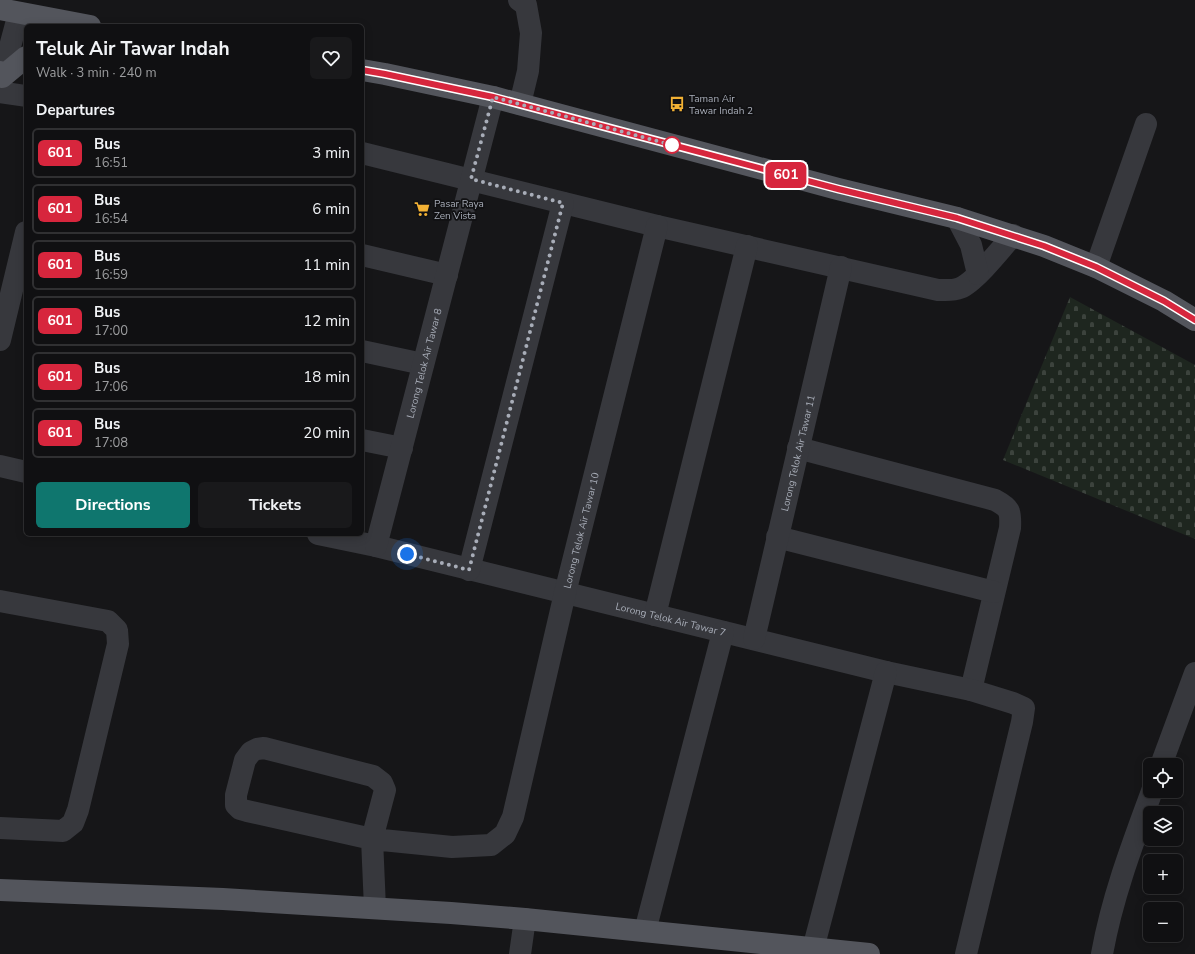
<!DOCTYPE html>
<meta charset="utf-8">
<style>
:root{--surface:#101012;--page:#19191b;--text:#f1f3f6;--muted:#9c9d9f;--line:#303032;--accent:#0f766e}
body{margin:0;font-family:"Nunito Sans",sans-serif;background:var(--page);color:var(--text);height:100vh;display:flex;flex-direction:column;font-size:15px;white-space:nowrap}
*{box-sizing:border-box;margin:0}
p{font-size:13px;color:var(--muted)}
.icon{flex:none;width:22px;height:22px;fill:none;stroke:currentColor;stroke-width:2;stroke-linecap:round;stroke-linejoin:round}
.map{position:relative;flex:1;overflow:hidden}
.drawer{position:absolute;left:24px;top:24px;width:340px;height:512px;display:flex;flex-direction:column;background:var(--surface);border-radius:6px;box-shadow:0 2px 10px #0003,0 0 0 1px var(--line)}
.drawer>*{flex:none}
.badge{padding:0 8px;border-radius:6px;font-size:14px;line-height:26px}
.fabs{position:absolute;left:1143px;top:758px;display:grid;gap:8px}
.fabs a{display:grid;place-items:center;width:40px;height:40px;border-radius:6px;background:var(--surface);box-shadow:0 2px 10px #0003,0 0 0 1px var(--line);font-size:20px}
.you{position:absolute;width:20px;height:20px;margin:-10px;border:3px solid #fff;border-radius:50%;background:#1a73e8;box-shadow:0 0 0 6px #1a73e833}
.map>.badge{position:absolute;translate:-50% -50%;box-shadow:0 0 0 2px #fff}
h2{padding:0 12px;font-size:15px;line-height:36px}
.round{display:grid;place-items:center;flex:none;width:42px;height:42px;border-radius:6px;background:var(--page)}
.summary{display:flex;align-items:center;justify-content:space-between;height:68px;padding:0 12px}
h1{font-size:19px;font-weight:700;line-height:30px}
.action{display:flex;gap:8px;margin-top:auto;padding:8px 12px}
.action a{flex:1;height:46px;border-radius:6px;background:var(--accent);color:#fff;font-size:16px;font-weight:700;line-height:46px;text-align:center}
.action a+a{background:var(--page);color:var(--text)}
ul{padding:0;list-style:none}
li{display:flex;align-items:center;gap:12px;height:50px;margin:0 8px 6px;padding:0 4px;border:2px solid var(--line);border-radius:6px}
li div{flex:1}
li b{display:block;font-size:15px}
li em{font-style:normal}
li .badge{min-width:44px;font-weight:700;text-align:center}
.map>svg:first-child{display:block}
</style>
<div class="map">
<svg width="1195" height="954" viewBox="0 0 1195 954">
<defs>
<pattern id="cemetery-stones" width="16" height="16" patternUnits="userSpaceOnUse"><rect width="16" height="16" fill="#1e261f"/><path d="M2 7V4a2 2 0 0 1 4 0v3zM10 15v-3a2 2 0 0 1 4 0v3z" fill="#3c433d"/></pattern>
</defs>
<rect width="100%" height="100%" fill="#161618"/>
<polygon fill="url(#cemetery-stones)" points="1070,297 1195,365 1195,539 1003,460"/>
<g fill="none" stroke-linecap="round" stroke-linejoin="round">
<g stroke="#37383d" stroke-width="22">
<polyline points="519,0 526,5 531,33 528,71 520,104"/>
<polyline points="0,84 19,13"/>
<polyline points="0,92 26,96"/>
<path d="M362,153L657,226L938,290C946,290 953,291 960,288C974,283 1002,248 1013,235"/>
<polyline points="957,218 971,245 978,274"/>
<polyline points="362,255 447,275"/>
<polyline points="1096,267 1146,124"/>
<polyline points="0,340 26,232"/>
<polyline points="362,351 423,364"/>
<polyline points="362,440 402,448"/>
<path d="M798,448L995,500C1010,508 1011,511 1010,528L971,690"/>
<polyline points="0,466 26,472"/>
<path id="s1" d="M318,534L376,546L886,672L971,690L1013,703L1024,708L1022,722L966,954"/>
<polyline points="777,537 994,592"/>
<path id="s2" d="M376,546L493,97"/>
<polyline points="469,570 563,203"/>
<polyline points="0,601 108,621 117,630 118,644 78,810 73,823 63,831 0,828"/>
<polyline points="655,615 747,246"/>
<path id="s3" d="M754,639L841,267"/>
<polyline points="1161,765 1195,673"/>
<path id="s4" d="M375,908L372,839L385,790L382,783L373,776L264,748L257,749L251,752L245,760L236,795V805L240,809L247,811L372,839L452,847L491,845L505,834L513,817L565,593L657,226"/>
<polyline points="645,931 723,632"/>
<polyline points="813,949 886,672"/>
<polyline points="520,954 525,919"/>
<path d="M1102,954C1112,898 1132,845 1152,791"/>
</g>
<g stroke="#53555c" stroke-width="22">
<polyline points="0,9 90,26"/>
<polyline points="362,70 385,74 493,97 838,189 957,218 1044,246 1096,267 1164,301 1195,320"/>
<polyline points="0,72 2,77 26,57"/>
<polyline points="0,890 223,899 451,913 525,919 869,954"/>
</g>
</g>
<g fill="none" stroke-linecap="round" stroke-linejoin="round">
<defs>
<polyline id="line" points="362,70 385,74 493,97 838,189 957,218 1044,246 1096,267 1164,301 1195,320"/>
</defs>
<use href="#line" stroke="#fff" stroke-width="9"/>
<use href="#line" stroke="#d7263d" stroke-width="6"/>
<polyline stroke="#a8adb8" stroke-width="4" stroke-dasharray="0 7.2" points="407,554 469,570 563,203 471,179 493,97 672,145"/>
</g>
<defs>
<symbol id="bus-bare" viewBox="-9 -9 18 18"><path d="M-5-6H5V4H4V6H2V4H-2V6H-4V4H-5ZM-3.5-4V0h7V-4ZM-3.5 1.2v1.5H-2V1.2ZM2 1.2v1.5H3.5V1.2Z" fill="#f2b134" stroke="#111113" stroke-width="2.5" paint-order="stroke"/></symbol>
<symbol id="supermarket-bare" viewBox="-9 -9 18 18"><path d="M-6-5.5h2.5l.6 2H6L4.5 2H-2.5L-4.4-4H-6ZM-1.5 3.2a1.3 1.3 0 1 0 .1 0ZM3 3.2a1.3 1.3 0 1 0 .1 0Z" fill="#f2b134" stroke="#111113" stroke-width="2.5" paint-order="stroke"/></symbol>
</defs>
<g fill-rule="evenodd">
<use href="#bus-bare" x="666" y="93" width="22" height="22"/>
<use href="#supermarket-bare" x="411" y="198" width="22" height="22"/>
</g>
<circle fill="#fff" stroke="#d7263d" stroke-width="2" cx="672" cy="145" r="8"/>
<g text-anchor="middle" stroke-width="3.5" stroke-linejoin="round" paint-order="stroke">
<g font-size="10" fill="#a8adb8" stroke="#111113" text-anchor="start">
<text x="689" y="102">Taman Air<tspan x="689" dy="12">Tawar Indah 2</tspan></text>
<text x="434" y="207">Pasar Raya<tspan x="434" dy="12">Zen Vista</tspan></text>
</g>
<g font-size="10" fill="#a8adb8" stroke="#111113">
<text dy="4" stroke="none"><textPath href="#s2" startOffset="189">Lorong Telok Air Tawar 8</textPath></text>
<text dy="4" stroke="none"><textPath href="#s3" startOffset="191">Lorong Telok Air Tawar 11</textPath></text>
<text dy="4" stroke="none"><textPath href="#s4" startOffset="913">Lorong Telok Air Tawar 10</textPath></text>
<text dy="4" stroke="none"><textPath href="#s1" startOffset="363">Lorong Telok Air Tawar 7</textPath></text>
</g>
</g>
</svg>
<div class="fabs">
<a><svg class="icon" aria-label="locate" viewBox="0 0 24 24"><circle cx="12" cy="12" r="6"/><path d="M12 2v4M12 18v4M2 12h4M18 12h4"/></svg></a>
<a><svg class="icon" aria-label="layers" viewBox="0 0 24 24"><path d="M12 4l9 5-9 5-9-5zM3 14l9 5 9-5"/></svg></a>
<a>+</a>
<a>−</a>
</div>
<div class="you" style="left:407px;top:554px"></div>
<b class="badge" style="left:786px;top:175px;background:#d7263d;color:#fff">601</b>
<section class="drawer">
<div class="summary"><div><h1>Teluk Air Tawar Indah</h1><p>Walk · 3 min · 240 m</p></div><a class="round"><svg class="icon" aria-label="heart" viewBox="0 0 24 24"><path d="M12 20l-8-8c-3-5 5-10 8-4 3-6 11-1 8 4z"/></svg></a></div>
<h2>Departures</h2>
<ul>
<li><span class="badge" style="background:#d7263d;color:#fff">601</span><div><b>Bus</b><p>16:51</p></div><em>3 min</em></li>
<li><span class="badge" style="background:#d7263d;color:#fff">601</span><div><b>Bus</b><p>16:54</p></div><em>6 min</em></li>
<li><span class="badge" style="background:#d7263d;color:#fff">601</span><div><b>Bus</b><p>16:59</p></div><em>11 min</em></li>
<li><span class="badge" style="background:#d7263d;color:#fff">601</span><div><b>Bus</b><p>17:00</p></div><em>12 min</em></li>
<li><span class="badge" style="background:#d7263d;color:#fff">601</span><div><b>Bus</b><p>17:06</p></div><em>18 min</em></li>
<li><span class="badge" style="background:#d7263d;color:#fff">601</span><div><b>Bus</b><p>17:08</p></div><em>20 min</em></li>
</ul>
<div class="action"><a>Directions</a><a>Tickets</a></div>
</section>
</div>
